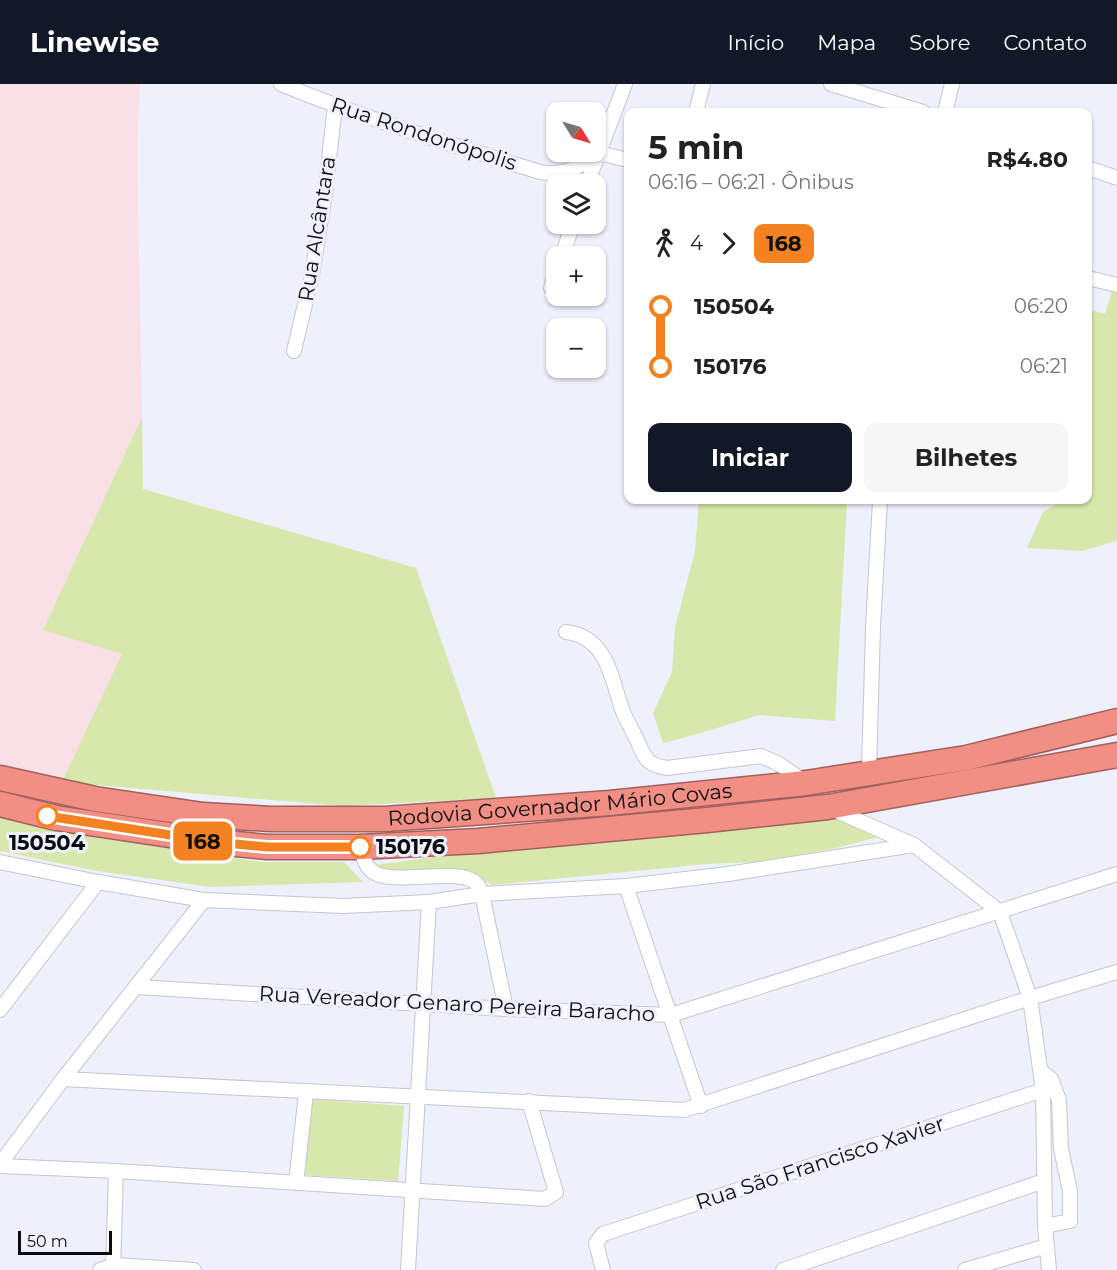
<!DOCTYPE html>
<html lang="pt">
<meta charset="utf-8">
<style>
:root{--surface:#fff;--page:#f6f6f6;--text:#222;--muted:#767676;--accent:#111827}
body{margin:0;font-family:Montserrat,sans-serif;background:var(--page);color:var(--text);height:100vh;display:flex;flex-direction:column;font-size:22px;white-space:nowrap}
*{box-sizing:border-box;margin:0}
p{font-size:20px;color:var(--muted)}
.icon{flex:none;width:33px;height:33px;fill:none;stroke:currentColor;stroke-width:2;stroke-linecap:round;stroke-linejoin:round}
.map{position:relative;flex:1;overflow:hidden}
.drawer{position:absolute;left:624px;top:24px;width:468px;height:396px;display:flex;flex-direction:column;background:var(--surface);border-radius:12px;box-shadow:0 2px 4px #0004}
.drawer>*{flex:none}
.badge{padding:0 12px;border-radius:9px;font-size:21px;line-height:39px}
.needle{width:39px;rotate:127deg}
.controls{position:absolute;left:546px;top:18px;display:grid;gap:12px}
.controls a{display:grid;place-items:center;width:60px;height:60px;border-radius:12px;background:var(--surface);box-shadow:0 2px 4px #0004;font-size:30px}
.scale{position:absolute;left:18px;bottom:15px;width:94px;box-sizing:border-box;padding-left:6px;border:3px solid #0b0c10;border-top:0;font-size:16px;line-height:21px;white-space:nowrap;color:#0b0c10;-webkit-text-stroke:4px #eef0fc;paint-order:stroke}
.map>.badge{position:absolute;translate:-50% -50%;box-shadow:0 0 0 3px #fff}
.legs{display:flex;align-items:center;gap:9px;height:66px;padding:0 24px;font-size:20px}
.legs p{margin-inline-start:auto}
.head{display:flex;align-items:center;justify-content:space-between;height:102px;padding:0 24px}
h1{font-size:33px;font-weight:700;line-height:45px}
.cta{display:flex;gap:12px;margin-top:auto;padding:12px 24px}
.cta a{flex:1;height:69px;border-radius:12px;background:var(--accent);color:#fff;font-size:24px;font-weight:700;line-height:69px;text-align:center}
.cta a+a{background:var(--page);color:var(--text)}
ul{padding:0 24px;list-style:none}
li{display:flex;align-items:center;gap:21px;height:60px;font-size:22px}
li i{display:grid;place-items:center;width:9px;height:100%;margin:0 8px;background:currentColor}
li i::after{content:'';width:15px;height:15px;margin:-8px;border:4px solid;border-radius:50%;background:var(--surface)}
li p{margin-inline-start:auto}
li:first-child i{background:linear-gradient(#0000 50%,currentColor 0)}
li:last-child i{background:linear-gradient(currentColor 50%,#0000 0)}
header{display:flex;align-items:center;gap:36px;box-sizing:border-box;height:84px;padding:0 30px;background:var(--accent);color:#fff}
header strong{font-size:28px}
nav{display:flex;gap:33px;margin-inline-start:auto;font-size:21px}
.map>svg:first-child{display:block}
</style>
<header>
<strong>Linewise</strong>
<nav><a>Início</a><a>Mapa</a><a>Sobre</a><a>Contato</a></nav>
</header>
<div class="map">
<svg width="1117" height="1186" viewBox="0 0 1117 1186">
<rect width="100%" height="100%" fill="#eef0fc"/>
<polygon fill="#f9dfe6" points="0,0 140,0 137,65 142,333 43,546 123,569 62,698 0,684"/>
<g fill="#d8e7ab">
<polygon points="1114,200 1117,201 1117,457 1082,467 1027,464 1043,428 1063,416 1088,416 1088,225 1105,230"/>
<polygon points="142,333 143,405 416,484 496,714 342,722 62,698 122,570 43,546"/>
<polygon points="699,416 847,416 835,637 759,631 698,650 663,659 653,629 672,588 675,544 695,467"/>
<polygon points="828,723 890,750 832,765 757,778 707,780 493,801 466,789 384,787 375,781 692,738"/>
<polygon points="0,728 153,762 262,778 344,778 363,798 211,803 97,787 0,767"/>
<polygon points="311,1015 404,1022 398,1097 305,1091"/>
</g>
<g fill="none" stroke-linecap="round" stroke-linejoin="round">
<defs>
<g id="street">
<path d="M281,0C366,35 453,61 540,88C564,93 579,83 599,69L628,76"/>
<polyline points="831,0 923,28"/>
<polyline points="696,28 703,0"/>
<polyline points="945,28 952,0"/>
<polyline points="1088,84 1117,94"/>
<polyline points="587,100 625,0"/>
<polyline points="562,172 573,140"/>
<polyline points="1088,194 1117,201"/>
<polyline points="551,204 556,187"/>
<polyline points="294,267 312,191 325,110 335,22"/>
<path d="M566,548C607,553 611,593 622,625C626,636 633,647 638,658C641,665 644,674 650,678C655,682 661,683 667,684L761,672L779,680L806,699"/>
<polyline points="869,688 873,543 880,416"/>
<polyline points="830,724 914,761 1000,828 1030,914 1043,1006 1045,1142 1049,1186"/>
<path d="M360,763C363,772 365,782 373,788C393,802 454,783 475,798C479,801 480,806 482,810L506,925"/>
<polyline points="0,778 98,798 204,816 343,822 429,818 482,810 626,802 728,790 914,761"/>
<polyline points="626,802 701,1022"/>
<polyline points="136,903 506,925 671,931 1117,790"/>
<polyline points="0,926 98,798"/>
<polyline points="1041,987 1051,995 1059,1016 1061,1065 1070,1107 1070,1137 1045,1142"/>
<polyline points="63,995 684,1026 1030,914 1117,888"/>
<polyline points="0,1080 63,995 204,816"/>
<polyline points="0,1082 116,1087 545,1115 556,1108 529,1017"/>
<polyline points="296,1099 306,1009"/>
<polyline points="100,1186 114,1181 194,1186"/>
<polyline points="113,1186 116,1087"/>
<polyline points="408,1186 429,818"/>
<polyline points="603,1186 596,1159 603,1150 1043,1006"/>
<polyline points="783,1186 1044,1097"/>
<polyline points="965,1186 1047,1162"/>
</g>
<g id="highway">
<path id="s1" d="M0,694L95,715L203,731L271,735H385L610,719L806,699L966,674L1117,637"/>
<polyline points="0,720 56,734 216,758 267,763 360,763 478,757 707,736 828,723 1117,671"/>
</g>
</defs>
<use href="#street" stroke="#c4c6d2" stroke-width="16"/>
<use href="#highway" stroke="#a1615c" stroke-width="27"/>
<use href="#street" stroke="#fff" stroke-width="14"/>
<use href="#highway" stroke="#f28f85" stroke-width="24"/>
</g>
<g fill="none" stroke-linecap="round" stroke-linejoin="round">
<defs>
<polyline id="line-1" points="47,732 216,758 267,763 360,763"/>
</defs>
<use href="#line-1" stroke="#fff" stroke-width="14"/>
<use href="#line-1" stroke="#f58220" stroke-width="9"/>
</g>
<g fill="#fff" stroke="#f58220" stroke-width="3">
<circle cx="47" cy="732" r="10"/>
<circle cx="360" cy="763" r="10"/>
</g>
<g text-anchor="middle" stroke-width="6" stroke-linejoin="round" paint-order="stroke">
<g font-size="21" fill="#0b0c10" stroke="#eef0fc">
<text transform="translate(424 50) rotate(18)" y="7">Rua Rondonópolis</text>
<text transform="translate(317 145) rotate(-81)" y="7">Rua Alcântara</text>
<text dy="7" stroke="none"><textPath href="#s1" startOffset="564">Rodovia Governador Mário Covas</textPath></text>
<text transform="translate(457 920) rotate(3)" y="7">Rua Vereador Genaro Pereira Baracho</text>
<text transform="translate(820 1079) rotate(-18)" y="7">Rua São Francisco Xavier</text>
</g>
<g font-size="21" font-weight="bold" fill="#0b0c10" stroke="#eef0fc">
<text x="47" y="766">150504</text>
<text x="376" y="770" text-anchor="start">150176</text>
</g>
</g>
</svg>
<div class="controls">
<a><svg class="needle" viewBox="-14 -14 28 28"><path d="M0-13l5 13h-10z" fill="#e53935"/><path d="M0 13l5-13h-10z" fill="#767676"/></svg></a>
<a><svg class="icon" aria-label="layers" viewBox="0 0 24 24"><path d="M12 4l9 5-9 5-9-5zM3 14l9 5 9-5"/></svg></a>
<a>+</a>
<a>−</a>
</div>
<div class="scale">50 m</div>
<b class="badge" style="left:203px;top:757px;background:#f58220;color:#111">168</b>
<section class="drawer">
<div class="head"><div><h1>5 min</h1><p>06:16 – 06:21 · Ônibus</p></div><b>R$4.80</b></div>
<div class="legs"><svg class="icon" aria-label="walk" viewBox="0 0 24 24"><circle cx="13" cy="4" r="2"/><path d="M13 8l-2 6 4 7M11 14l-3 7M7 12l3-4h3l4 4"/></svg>4<svg class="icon" aria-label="forward" viewBox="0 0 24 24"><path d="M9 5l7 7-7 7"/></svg><b class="badge" style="background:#f58220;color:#111">168</b></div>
<ul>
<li><i style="color:#f58220"></i><b>150504</b><p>06:20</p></li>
<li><i style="color:#f58220"></i><b>150176</b><p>06:21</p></li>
</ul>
<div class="cta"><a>Iniciar</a><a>Bilhetes</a></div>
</section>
</div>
